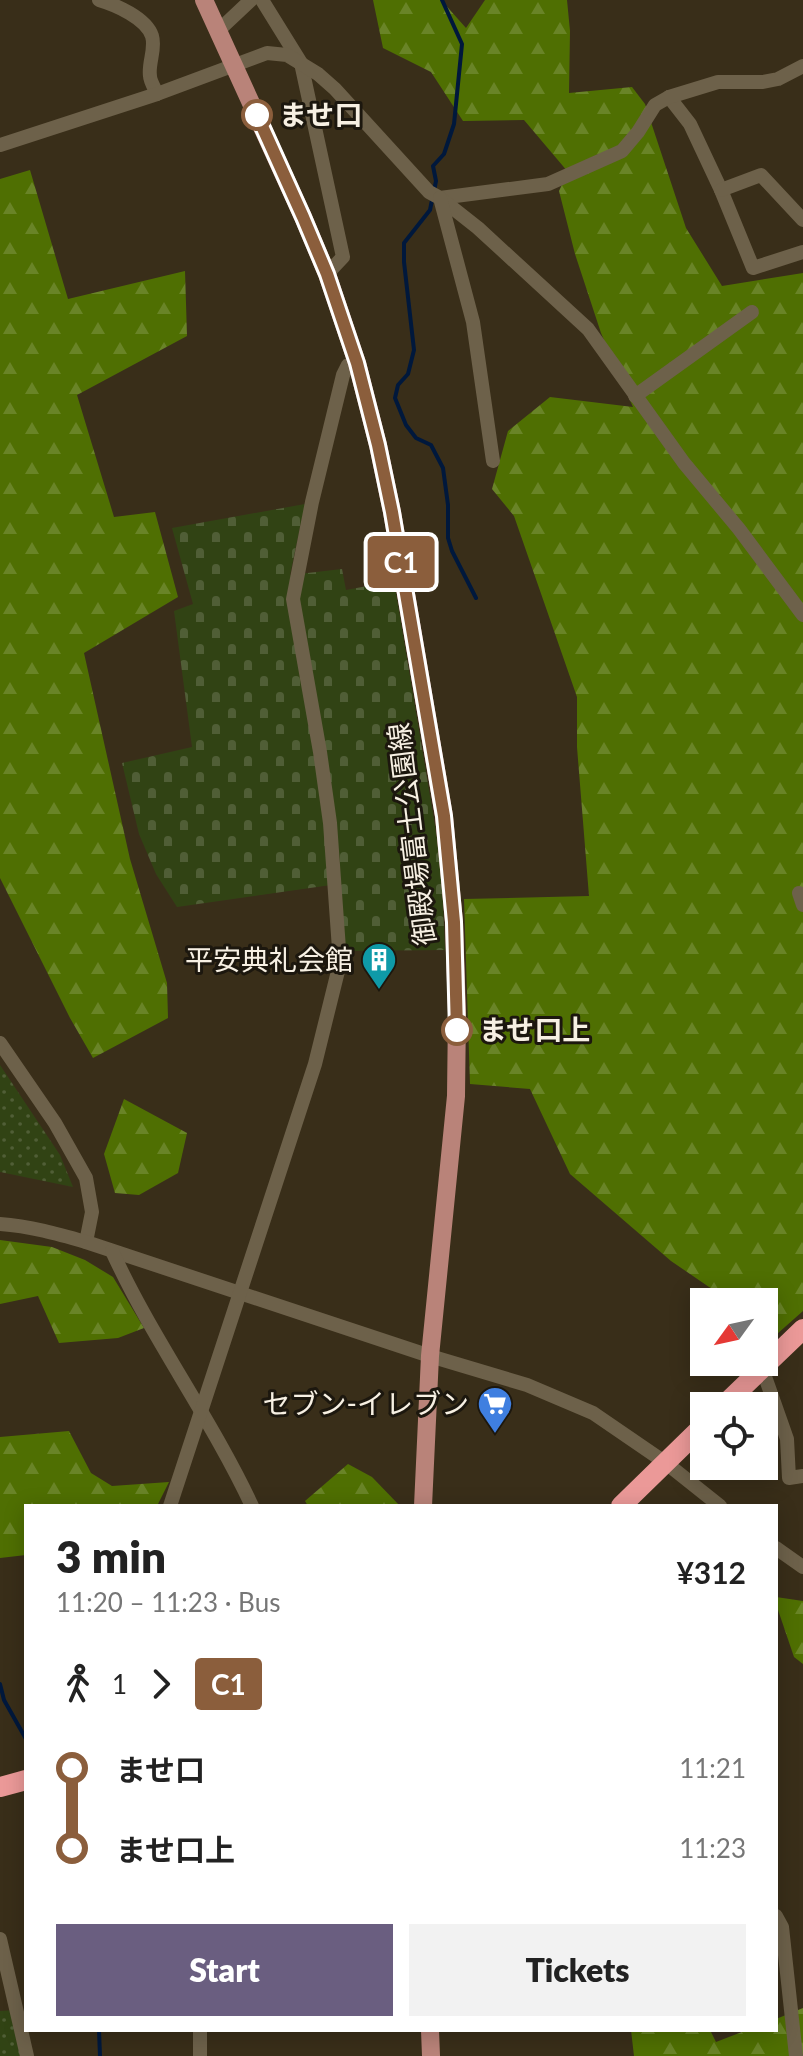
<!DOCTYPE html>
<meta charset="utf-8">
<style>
:root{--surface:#fff;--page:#f2f2f2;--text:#222;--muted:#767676;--accent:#6a5e80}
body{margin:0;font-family:Lato,"Noto Sans JP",sans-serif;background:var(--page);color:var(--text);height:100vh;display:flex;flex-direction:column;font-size:30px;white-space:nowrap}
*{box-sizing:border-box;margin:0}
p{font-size:26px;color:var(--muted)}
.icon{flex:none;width:44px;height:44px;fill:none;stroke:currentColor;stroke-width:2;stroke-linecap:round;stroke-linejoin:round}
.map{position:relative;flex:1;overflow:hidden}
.sheet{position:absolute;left:24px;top:1504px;width:754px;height:528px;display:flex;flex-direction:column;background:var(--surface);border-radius:0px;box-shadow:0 4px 20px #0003}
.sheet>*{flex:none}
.badge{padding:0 16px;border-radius:6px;font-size:28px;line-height:52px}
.needle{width:52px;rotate:237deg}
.tools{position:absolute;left:690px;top:1288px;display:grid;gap:16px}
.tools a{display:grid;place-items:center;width:88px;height:88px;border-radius:0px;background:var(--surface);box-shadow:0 4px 20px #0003;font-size:40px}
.map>.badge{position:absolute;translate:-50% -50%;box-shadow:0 0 0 4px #fff}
.legs{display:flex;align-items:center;gap:12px;height:88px;padding:0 32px;font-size:26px}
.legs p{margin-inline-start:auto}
.headline{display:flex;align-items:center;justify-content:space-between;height:136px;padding:0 32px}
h1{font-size:44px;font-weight:800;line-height:60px}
.primary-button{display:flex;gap:16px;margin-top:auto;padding:16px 32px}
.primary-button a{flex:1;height:92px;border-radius:0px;background:var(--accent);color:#fff;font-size:32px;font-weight:800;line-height:92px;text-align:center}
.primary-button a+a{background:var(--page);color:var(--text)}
ul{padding:0 32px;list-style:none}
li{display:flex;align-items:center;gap:28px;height:80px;font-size:30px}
li i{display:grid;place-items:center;width:12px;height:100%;margin:0 10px;background:currentColor}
li i::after{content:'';width:20px;height:20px;margin:-10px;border:6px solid;border-radius:50%;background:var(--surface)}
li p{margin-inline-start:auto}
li:first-child i{background:linear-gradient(#0000 50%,currentColor 0)}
li:last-child i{background:linear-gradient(currentColor 50%,#0000 0)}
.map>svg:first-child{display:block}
</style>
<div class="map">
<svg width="803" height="2056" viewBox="0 0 803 2056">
<defs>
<pattern id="forest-firs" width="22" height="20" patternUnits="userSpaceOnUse" patternTransform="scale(2)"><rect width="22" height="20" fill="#4f6f02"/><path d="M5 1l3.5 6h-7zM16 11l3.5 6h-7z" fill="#698427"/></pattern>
<pattern id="cemetery-stones" width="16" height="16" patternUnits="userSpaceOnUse" patternTransform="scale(2)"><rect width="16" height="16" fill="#314314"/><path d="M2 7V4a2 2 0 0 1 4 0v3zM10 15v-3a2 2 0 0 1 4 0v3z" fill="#505e36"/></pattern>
<pattern id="park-dots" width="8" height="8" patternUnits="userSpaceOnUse" patternTransform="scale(2)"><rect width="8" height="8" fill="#314314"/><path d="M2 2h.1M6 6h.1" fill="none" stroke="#505e36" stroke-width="1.8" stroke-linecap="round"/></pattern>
</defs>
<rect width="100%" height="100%" fill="#392e19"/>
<g fill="url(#forest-firs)">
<polygon points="373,0 441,0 466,28 485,0 567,0 570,31 569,93 632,87 645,104 686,228 722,286 803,273 803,1311 777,1334 764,1325 764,1302 731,1302 671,1261 570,1174 530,1089 470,1084 464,899 589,896 577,747 577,697 514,516 492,489 508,431 550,397 633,407 601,333 575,254 559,191 568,172 524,120 463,121 431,72 383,48"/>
<polygon points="30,170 68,299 185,271 187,336 77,395 114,517 155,512 178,597 84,653 130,859 167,983 168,1018 93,1058 70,1018 0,878 0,179"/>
<polygon points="124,1099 187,1133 178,1173 139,1195 115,1193 104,1154"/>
<polygon points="0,1240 52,1247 85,1260 113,1277 144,1328 118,1338 59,1343 38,1296 0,1304"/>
<polygon points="69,1431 91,1473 112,1486 169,1482 158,1504 26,1506 26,1555 0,1558 0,1437"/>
<polygon points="348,1464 372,1477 400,1506 308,1506 305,1501"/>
<polygon points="776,1597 803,1601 803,1664 794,1657 776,1604"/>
<polygon points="803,2008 803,2056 634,2056 631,2030 710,2030 716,2042 747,2030 776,2030 776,2019"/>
</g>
<polygon fill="url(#cemetery-stones)" points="305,504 290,575 342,569 346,590 394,581 436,832 442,883 445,950 342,951 338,884 177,907 156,874 139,834 122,763 192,747 174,611 193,604 172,528"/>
<g fill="url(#park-dots)">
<polygon points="0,1065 60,1155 73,1187 0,1172"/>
<polygon points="16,2010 27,2056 0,2056 0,2011"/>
</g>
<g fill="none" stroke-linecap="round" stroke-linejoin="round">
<g stroke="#00183c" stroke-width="4">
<polyline points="434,191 436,181 433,166 444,154 454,124 462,44 442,0"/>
<polyline points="432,200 430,210 404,243 404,262 414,350 408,374 398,385 395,398 406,425 416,438 431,445 443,468 448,505 448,538 452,551 476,598"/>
<polyline points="0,1684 4,1700 26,1739"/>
<polyline points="99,2030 100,2056"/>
</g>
<g stroke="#6d614a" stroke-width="14">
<path d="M99,0C116,5 146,18 152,36C156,49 148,63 150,76C150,81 155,89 157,94"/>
<polyline points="262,0 301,63 343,257 327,274"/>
<polyline points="218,31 251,0"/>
<polyline points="669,97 690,124 721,190 753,268 803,252"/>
<polyline points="0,145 157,94 267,53 287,55 318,74 335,89 429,192 440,198 548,184 622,151 638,132 655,105 669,97 718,82 763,82 778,79 803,66"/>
<polyline points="721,190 761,175 803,220"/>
<polyline points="440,198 478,228 588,329 684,463 739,529 803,615"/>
<polyline points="440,198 473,322 493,461"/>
<polyline points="635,396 752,312"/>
<polyline points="799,893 803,905"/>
<polyline points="0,1043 55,1123 86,1178 92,1212 86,1242"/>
<path d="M0,1224C30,1226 58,1234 86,1242L430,1356L527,1385L593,1413L666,1463L720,1506"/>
<path d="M112,1251C152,1339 211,1418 252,1506"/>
<polyline points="762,1368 787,1439 789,1478 803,1476"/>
<polyline points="170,1506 315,1064 340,963 330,823 320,752 293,599 312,502 343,375 348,365 357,363"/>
<polyline points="776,1548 803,1567"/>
<polyline points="776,1916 782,1927 796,2056"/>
<polyline points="0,1939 27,2056"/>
<polyline points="200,2030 200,2056"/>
</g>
<g stroke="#b98379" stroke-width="18">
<polyline points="204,0 303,217 327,274 357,363 378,445 392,512 444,816 454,922 457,1013 456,1096 430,1356 423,1506"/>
<polyline points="430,2030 431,2056"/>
</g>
<g stroke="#eb9998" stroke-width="20">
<polyline points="723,1406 803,1329"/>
<polyline points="621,1506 704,1425"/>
<polyline points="0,1787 26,1780"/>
</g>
</g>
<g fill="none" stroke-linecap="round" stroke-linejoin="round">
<defs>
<polyline id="line-1" points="257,115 303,217 327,274 357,363 378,445 392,512 444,816 454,922 457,1030"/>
</defs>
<use href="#line-1" stroke="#fff" stroke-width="18"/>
<use href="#line-1" stroke="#8b5e3c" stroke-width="12"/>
</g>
<defs>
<symbol id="building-pin" viewBox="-11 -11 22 30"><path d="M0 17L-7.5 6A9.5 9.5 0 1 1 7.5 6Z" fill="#0f9aa8" stroke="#1c170e"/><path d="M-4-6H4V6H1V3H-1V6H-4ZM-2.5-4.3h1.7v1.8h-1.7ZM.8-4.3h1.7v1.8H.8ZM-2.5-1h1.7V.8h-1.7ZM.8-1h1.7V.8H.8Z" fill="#fff"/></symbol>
<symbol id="supermarket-pin" viewBox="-11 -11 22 30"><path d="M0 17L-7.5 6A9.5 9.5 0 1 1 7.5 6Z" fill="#3f7fe0" stroke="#1c170e"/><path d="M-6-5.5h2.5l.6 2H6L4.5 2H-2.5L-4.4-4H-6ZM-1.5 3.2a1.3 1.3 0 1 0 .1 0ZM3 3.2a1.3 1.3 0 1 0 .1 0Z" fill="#fff"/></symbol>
</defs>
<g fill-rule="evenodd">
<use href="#building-pin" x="359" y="940" width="40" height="54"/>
<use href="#supermarket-pin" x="475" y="1384" width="40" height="54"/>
</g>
<g fill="#fff" stroke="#8b5e3c" stroke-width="4">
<circle cx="257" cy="115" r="14"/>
<circle cx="457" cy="1030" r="14"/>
</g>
<g text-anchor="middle" stroke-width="6" stroke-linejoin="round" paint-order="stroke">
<g font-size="28" font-weight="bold" fill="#f7f0e3" stroke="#1c170e" text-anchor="start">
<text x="279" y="125">ませ口</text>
<text x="479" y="1040">ませ口上</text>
</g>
<g font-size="28" fill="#f7f0e3" stroke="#1c170e">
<text transform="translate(412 834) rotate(-97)" y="10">御殿場富士公園線</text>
</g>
<g font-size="28" fill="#f7f0e3" stroke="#1c170e" text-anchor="end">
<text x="353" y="970">平安典礼会館</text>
<text x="469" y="1414">セブン-イレブン</text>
</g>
</g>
</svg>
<div class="tools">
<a><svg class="needle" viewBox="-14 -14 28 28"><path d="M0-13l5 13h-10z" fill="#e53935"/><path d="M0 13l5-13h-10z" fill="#767676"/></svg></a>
<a><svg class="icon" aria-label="locate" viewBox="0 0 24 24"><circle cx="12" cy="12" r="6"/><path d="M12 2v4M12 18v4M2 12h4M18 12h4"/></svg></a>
</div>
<b class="badge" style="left:401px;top:562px;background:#8b5e3c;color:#fff">C1</b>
<section class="sheet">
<div class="headline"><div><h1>3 min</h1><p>11:20 – 11:23 · Bus</p></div><b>¥312</b></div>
<div class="legs"><svg class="icon" aria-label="walk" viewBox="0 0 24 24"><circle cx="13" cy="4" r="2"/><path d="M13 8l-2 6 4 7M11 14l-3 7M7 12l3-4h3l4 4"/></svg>1<svg class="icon" aria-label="forward" viewBox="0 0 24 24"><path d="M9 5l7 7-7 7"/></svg><b class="badge" style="background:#8b5e3c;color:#fff">C1</b></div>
<ul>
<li><i style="color:#8b5e3c"></i><b>ませ口</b><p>11:21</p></li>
<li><i style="color:#8b5e3c"></i><b>ませ口上</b><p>11:23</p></li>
</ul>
<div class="primary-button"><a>Start</a><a>Tickets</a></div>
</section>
</div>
